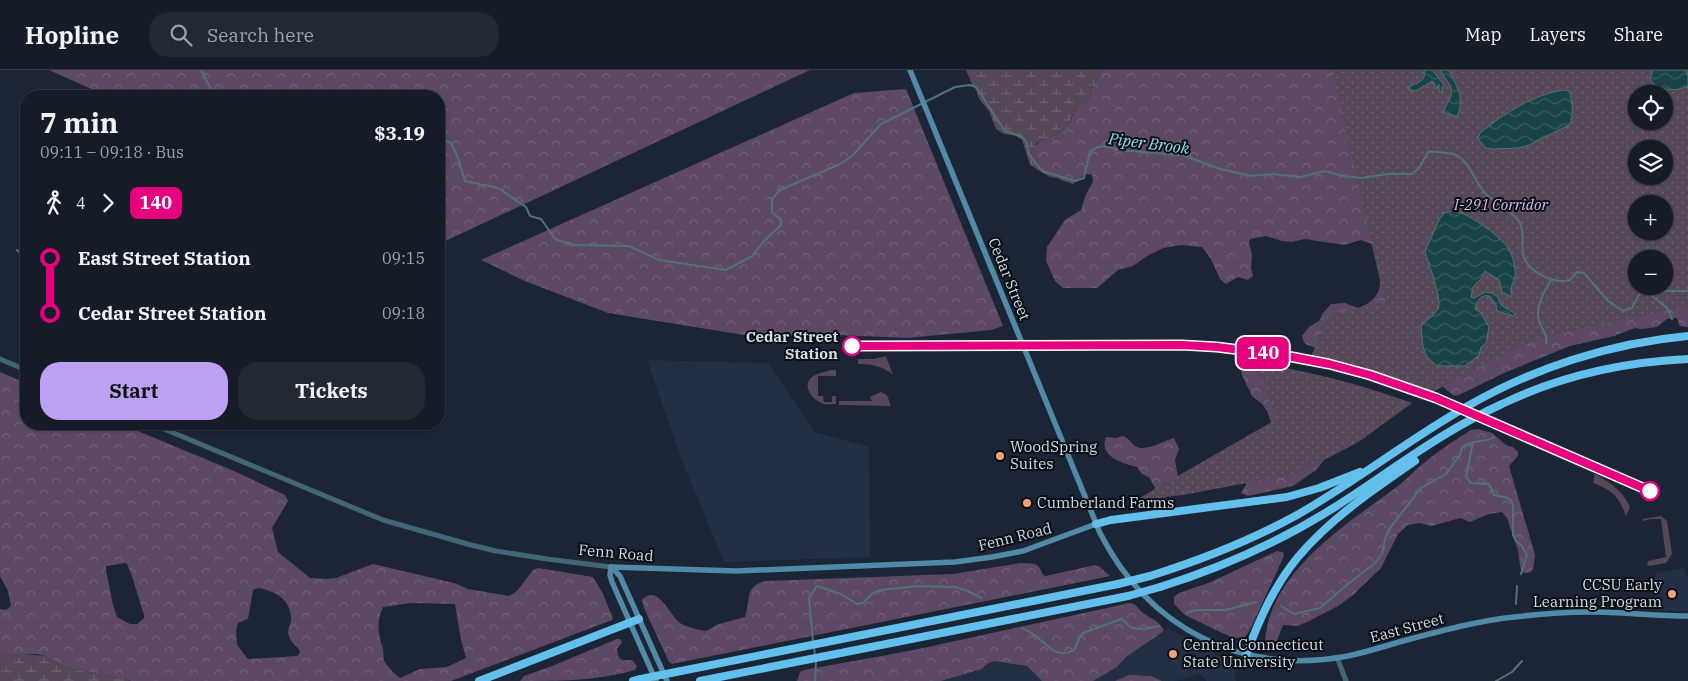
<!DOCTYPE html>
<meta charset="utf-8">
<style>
:root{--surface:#151c28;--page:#222934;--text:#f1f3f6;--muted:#9da1a8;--line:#343a45;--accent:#bca0f2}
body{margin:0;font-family:"IBM Plex Serif",serif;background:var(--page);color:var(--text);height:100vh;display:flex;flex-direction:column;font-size:19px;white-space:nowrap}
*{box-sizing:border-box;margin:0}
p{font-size:16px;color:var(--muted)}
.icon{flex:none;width:28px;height:28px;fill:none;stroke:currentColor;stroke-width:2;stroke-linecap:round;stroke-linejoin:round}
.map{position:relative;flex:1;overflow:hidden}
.panel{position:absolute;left:20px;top:20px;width:425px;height:340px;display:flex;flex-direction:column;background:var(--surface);border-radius:20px;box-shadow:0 1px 4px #0004,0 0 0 1px var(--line)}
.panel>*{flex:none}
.badge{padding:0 10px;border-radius:8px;font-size:18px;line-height:32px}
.controls{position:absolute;left:1628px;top:15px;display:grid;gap:10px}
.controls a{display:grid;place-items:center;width:45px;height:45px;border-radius:50%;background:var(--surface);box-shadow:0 1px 4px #0004,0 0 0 1px var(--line);font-size:25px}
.map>.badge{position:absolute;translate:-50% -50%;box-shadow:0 0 0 2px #fff}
.legs{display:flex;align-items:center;gap:8px;height:55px;padding:0 20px;font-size:16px}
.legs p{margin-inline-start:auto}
.head{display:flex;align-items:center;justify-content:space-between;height:85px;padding:0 20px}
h1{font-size:28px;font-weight:700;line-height:38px}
.action{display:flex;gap:10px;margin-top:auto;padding:10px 20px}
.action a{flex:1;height:58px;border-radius:20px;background:var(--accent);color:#111;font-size:20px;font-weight:700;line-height:58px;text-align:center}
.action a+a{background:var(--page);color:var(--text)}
ul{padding:0 20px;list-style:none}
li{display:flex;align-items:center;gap:18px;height:55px;font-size:19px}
li i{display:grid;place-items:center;width:8px;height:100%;margin:0 6px;background:currentColor}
li i::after{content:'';width:12px;height:12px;margin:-6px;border:4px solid;border-radius:50%;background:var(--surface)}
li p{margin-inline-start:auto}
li:first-child i{background:linear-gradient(#0000 50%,currentColor 0)}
li:last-child i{background:linear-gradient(currentColor 50%,#0000 0)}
header{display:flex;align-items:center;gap:30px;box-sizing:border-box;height:70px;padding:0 25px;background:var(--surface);border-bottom:1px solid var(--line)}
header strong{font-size:24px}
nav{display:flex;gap:28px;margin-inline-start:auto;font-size:18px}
.search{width:350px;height:45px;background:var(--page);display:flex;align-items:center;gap:12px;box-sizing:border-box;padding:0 18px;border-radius:20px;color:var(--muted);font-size:19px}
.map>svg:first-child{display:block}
</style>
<header>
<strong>Hopline</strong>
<div class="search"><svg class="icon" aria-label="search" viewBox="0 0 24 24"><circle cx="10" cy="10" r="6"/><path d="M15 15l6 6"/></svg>Search here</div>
<nav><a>Map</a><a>Layers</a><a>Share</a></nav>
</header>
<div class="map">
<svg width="1688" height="611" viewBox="0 0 1688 611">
<defs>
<pattern id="forest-crowns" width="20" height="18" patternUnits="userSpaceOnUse" patternTransform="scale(1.25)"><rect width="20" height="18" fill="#5d4963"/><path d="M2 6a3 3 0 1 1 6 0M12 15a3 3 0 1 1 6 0" fill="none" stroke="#736379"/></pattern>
<pattern id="wetland-marsh" width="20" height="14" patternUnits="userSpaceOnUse" patternTransform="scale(1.25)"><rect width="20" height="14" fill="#564859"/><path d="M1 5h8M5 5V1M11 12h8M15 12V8" fill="none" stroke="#6d6271"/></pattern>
<pattern id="park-dots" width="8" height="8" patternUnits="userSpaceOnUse" patternTransform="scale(1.25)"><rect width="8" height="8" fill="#564859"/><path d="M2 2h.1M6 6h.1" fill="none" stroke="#6d6271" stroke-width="1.8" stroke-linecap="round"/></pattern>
<pattern id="water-waves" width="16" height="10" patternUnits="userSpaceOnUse" patternTransform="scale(1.25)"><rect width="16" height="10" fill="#184447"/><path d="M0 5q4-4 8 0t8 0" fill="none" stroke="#395e62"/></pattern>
</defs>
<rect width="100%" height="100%" fill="#1c2535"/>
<g fill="#222f44">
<polygon points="647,290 768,293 815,362 869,377 870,487 724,492 681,388"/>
<polygon points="1684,498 1688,510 1688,541 1658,540 1653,511 1657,503"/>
<polygon points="1168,559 1228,590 1235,599 1236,611 1207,611 1200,604 1175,611 1162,611 1151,606 1142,605 1115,611 1093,611 1117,597 1126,587"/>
<polygon points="994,591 1027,596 1042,611 941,611 982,599 987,594"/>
</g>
<g fill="#564859">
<path d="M886,286L893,305C884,296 870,294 858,294V289H874Z"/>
<path d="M831,300H836V306H818V326H823L824,332H832V326H836V334C832,334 828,335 824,334C813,331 801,316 812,307C817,303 825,302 831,300Z"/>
<polygon points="881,322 887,325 891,336 839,335 839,331 872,331 870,327"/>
<path d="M1595,404C1611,413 1623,421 1630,437L1626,446C1619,426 1612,420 1593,413Z"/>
<polygon points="1661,446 1667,451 1672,484 1666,493 1649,496 1647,494 1648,491 1666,487 1661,449 1650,449 1643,451 1643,449"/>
</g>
<g fill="url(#forest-crowns)" fill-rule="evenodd">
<polygon points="49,0 810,0 439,174 439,26 107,26"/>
<path d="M1102,0H1389L1688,16V257L1680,256L1677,248L1667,249L1657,257L1642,259L1635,258L1614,266L1570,276L1504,303L1459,325L1454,326L1442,316L1307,275L1304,272L1302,266L1309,257L1319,251L1323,243L1331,234L1345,233L1358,238C1392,225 1378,202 1372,174L1361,170L1344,175L1305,169L1291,172L1282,171L1266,166L1250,169L1249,172L1252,185L1251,198L1253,206L1248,210L1238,207L1226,214L1220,209L1211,189L1202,177L1181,175L1163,178L1147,186L1133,196L1118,200L1097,218H1063L1055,211L1046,191L1047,177L1065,150L1081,140L1086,124L1093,112L1092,105C1083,102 1080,110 1073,114L1061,110L1040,96L1034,84L1035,76L1042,70L1058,64L1069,53L1077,37L1090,28L1092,18ZM1636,24H1664V51H1636ZM1636,79H1664V106H1636ZM1636,134H1664V161H1636ZM1636,189H1664V216H1636Z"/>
<polygon points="906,19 1003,256 991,260 907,268 812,264 768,269 608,243 525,211 481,190 854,23"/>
<path d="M1246,299L1264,303L1325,389L1316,400L1293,416L1248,426L1241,423L1246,415L1245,411L1168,426L1159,431L1150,433L1149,428L1155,418L1149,407L1142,404L1137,397C1123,394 1098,386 1106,367L1116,368L1123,366C1129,368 1131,373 1135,376C1145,383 1165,370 1174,368L1179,379L1175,390L1178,408L1272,355L1267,341L1262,334L1252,326L1242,305L1241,301Z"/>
<path d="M0,302L26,313V354H121L234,401L285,425L288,431L272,458L278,482L310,508L327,509L336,508L373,494L454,513L468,519L509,526L517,521L533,500L538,498L593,507L602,522L613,548L612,550L451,611H132L64,597L45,586L37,584L0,585V539L6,540L11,536L8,521L0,506ZM126,493C131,498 140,534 144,544V548L137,554H130L117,547L113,535L106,500V496ZM258,518C276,521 292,530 291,551C290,555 288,558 288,562C289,569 293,574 299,579L300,583L297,586L248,589L237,575L236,560L238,553L248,549L253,520ZM410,533L455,534L461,570L466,588L447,597L420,599L400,608C396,606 386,595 384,591C383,587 384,583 383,579C378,564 376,552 383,537Z"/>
<path d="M1478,359L1492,363L1506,375L1513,377L1518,382V386L1509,396L1535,485L1533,499L1531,502L1525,503L1521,502L1518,480L1507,448L1502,442L1489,444L1470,452L1460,448L1432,456L1419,453L1408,455L1398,464L1381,498L1353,525L1338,536L1307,552L1297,556L1283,555L1277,570L1281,578L1280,580L1265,574C1267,503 1347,454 1398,416C1407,409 1415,400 1424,393C1438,381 1455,370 1471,360Z"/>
<polygon points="1277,481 1283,482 1284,485 1283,488 1251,558 1245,567 1234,568 1220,562 1185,545 1174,534 1174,527 1179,523 1211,512"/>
<path d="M1021,493C1034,494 1039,492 1043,505L1046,506L1095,495L1100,497L1110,506L672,594L669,592L644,538L642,530C658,513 669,545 680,553C686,557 699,560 706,561L719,554L745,547C751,530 744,516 766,511L953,504Z"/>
<path d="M1130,533C1137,534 1137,538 1142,542C1150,549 1160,550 1164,561L1126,587L1117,597L1093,611H1042L1027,596L994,591L987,594L982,599L941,611H797L800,602L804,600L914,580Z"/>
<path d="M617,569H620L622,572L617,579L619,588L622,590H632L637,596L635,600C597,611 559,611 520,611L524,606L552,596Z"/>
<polygon points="1129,605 1151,606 1162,611 1115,611"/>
</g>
<g fill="url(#wetland-marsh)">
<path d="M966,0H1102L1092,18L1090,28L1077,37L1068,54L1058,64L1042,70L1036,74C1030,91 1046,100 1058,108L1050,107L1030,95L1022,70L1016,66L1004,64L996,59L989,41L979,29L976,20L972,14Z"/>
<polygon points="22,584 45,586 64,597 132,611 0,611 0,585"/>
</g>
<g fill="url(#park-dots)" fill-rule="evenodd">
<path d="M1332,0H1688V237H1683L1558,264L1521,275L1427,325L1368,303L1311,287L1328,245L1385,232ZM1636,24H1664V51H1636ZM1636,79H1664V106H1636ZM1636,134H1664V161H1636ZM1636,189H1664V216H1636Z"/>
<path d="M1255,293C1310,301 1359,314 1412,333L1360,371L1330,387L1290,405L1183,425L1136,430L1277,349Z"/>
</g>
<g fill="url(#water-waves)" stroke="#517277">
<path d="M1424,0H1432L1444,15L1441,22H1439V14L1435,19V14L1432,11L1418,20L1409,21L1410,16C1417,13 1427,11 1424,0Z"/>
<path d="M1440,0H1448C1457,14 1466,32 1456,47L1443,42C1455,18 1455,23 1440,0Z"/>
<path d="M1653,0H1685L1688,6V16C1677,22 1657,21 1650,9Z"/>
<path d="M1563,20L1569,21C1573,32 1574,46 1569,55L1529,75L1518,78L1493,79L1486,78L1478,69L1480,63C1504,44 1532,25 1563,20Z"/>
<path d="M1453,141C1466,141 1500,166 1508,178C1512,183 1514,193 1515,200C1517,210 1508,216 1512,227L1502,222L1499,210L1485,201L1481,209L1473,217L1471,227L1474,228L1485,222L1491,223L1497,226L1502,236L1516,244L1513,246L1497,241L1496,235L1490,226C1480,224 1477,231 1475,239L1480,242L1489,257L1486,273L1481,277L1479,285L1465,296H1437L1427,287L1423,277L1421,256C1426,250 1434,246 1438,239C1443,229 1428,193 1425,181L1440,148L1445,143Z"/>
</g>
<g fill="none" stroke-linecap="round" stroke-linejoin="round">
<g stroke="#517277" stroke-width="2">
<polyline points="201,0 212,21 218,26"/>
<path d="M439,68L451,73L458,88L465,111L498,118L526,137L530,146L541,149L555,169L572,175L629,176L659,190L726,200L752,186L764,171L781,155V150L772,142V129L780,120L840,94L852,86L881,54L955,17L970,15L976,17L1005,61L1021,66L1026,71L1029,84L1042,101L1075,111L1084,108L1090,81L1098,77L1107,76L1118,80L1183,85L1220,99L1252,106L1271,104L1300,107L1325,101L1343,106L1361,108L1388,104H1412L1419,98L1428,82C1432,81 1454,83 1458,86C1470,93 1475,112 1485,123C1494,133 1514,142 1520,153C1525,163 1521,174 1523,184C1527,202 1553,214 1570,210L1577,202L1584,203L1608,231L1623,241L1632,238L1639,225L1646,221L1667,238L1672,249"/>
<polyline points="17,180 26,189"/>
<polyline points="1652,226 1666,221 1688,221"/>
<path d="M1546,274C1548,265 1542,259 1539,251C1535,237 1544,221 1551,210"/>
<path d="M1473,372L1466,407L1471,413L1489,414L1494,425C1502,428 1510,425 1513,435V465L1516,471L1522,476L1527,485L1521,504"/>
<polyline points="1516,534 1517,516"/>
<path d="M1281,536L1294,544L1320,538L1348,514L1375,493L1382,484L1385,469L1390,458L1421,418L1446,404L1460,385L1462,377C1474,369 1486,373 1494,367"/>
<polyline points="1186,543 1196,540 1225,540 1257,532"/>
<path d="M1024,559C1029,562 1034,564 1038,568C1050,577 1058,589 1074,580L1080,567L1083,563L1121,549C1126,551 1126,554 1130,557C1138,561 1151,558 1159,556"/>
<polyline points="813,572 809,528 817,516 841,524 857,534 863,533 872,524 880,520 919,516 955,517 968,521 981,528"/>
<polyline points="814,576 815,586"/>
<polyline points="815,611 816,591"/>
<polyline points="1496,611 1512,602 1522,591"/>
</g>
<g stroke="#436677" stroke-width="5">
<polyline points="0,289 26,300"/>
<polyline points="152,354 383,450 471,475 496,481 547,489 611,497"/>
<polyline points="1337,587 1346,611"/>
</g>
<g stroke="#518aa6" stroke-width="5.5">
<path d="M910,0L1100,463C1149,559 1242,606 1348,586C1367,582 1385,576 1403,571C1440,561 1477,551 1514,547C1539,544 1565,542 1590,542C1622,542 1655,546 1688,546"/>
<polyline points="611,497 736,501 955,492 992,487 1023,481 1096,454"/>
<polyline points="611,497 620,506 667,611"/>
<polyline points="611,497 610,505 612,512 656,611"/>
</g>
<g stroke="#63bfec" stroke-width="8">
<polyline points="1096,454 1111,450 1287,427 1319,418 1360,402"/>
<path d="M1150,506C1201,490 1250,471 1297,445C1355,412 1408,370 1466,337C1533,298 1611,273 1688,266"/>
<path d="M1160,517C1221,498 1281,471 1335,437C1390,402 1442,361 1502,334C1560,306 1624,292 1688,289"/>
<path d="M1246,585C1259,550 1274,516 1298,487C1330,449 1374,419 1415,391"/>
<polyline points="676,602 1118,514"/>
<polyline points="479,611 639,549"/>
<polyline points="633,611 641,609"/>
<polyline points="700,611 1128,526"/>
</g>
<g stroke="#63bfec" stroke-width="8">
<polyline points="1118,514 1150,506"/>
<polyline points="1128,526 1160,517"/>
<polyline points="641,609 676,602"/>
</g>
</g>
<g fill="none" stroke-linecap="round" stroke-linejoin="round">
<defs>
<polyline id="line-1" points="852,276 1182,275 1217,277 1287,286 1329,294 1370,305 1436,328 1650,421"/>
</defs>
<use href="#line-1" stroke="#fff" stroke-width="11"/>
<use href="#line-1" stroke="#e6007e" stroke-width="8"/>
</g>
<g fill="#fff" stroke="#e6007e" stroke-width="2.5">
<circle cx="852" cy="276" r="9"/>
<circle cx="1650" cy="421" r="9"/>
</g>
<g fill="#f1a17b" stroke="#0a0e15" stroke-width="2">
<circle cx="1000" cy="386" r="5"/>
<circle cx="1027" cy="433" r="5"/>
<circle cx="1672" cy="524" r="5"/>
<circle cx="1173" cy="584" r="5"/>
</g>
<g text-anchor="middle" stroke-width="4" stroke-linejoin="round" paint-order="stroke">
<g font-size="15" font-style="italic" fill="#ddb7e7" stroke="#0a0e15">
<text x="1501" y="140">I-291 Corridor</text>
</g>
<g font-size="15" fill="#d5dce6" stroke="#0a0e15">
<text transform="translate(1009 209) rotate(68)" y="5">Cedar Street</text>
<text transform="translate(1015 467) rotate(-14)" y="5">Fenn Road</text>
<text transform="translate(616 483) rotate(5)" y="5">Fenn Road</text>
<text transform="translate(1407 558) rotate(-15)" y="5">East Street</text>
</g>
<g font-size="15" font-weight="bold" fill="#d5dce6" stroke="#0a0e15" text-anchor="end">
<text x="838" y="272">Cedar Street<tspan x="838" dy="17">Station</tspan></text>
</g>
<g font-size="15" fill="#d5dce6" stroke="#0a0e15" text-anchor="start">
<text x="1010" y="382">WoodSpring<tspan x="1010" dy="17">Suites</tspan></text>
<text x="1037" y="438">Cumberland Farms</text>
<text x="1662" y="520" text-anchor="end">CCSU Early<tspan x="1662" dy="17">Learning Program</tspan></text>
<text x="1183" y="580">Central Connecticut<tspan x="1183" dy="17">State University</tspan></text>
</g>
<g font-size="16" font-style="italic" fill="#91e1e7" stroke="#0a0e15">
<text transform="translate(1149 73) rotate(7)" y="6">Piper Brook</text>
</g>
</g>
</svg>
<div class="controls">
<a><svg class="icon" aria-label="locate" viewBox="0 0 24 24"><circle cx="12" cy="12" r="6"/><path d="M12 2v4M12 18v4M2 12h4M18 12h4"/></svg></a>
<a><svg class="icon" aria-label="layers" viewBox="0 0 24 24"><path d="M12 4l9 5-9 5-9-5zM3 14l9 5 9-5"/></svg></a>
<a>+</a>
<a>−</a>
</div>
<b class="badge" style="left:1263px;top:283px;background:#e6007e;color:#fff">140</b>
<section class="panel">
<div class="head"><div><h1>7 min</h1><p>09:11 – 09:18 · Bus</p></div><b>$3.19</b></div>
<div class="legs"><svg class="icon" aria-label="walk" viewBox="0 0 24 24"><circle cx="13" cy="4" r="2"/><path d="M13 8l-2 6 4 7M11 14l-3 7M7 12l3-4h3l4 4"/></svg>4<svg class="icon" aria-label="forward" viewBox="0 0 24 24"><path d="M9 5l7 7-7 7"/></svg><b class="badge" style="background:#e6007e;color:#fff">140</b></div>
<ul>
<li><i style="color:#e6007e"></i><b>East Street Station</b><p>09:15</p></li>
<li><i style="color:#e6007e"></i><b>Cedar Street Station</b><p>09:18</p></li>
</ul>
<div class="action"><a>Start</a><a>Tickets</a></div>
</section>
</div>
